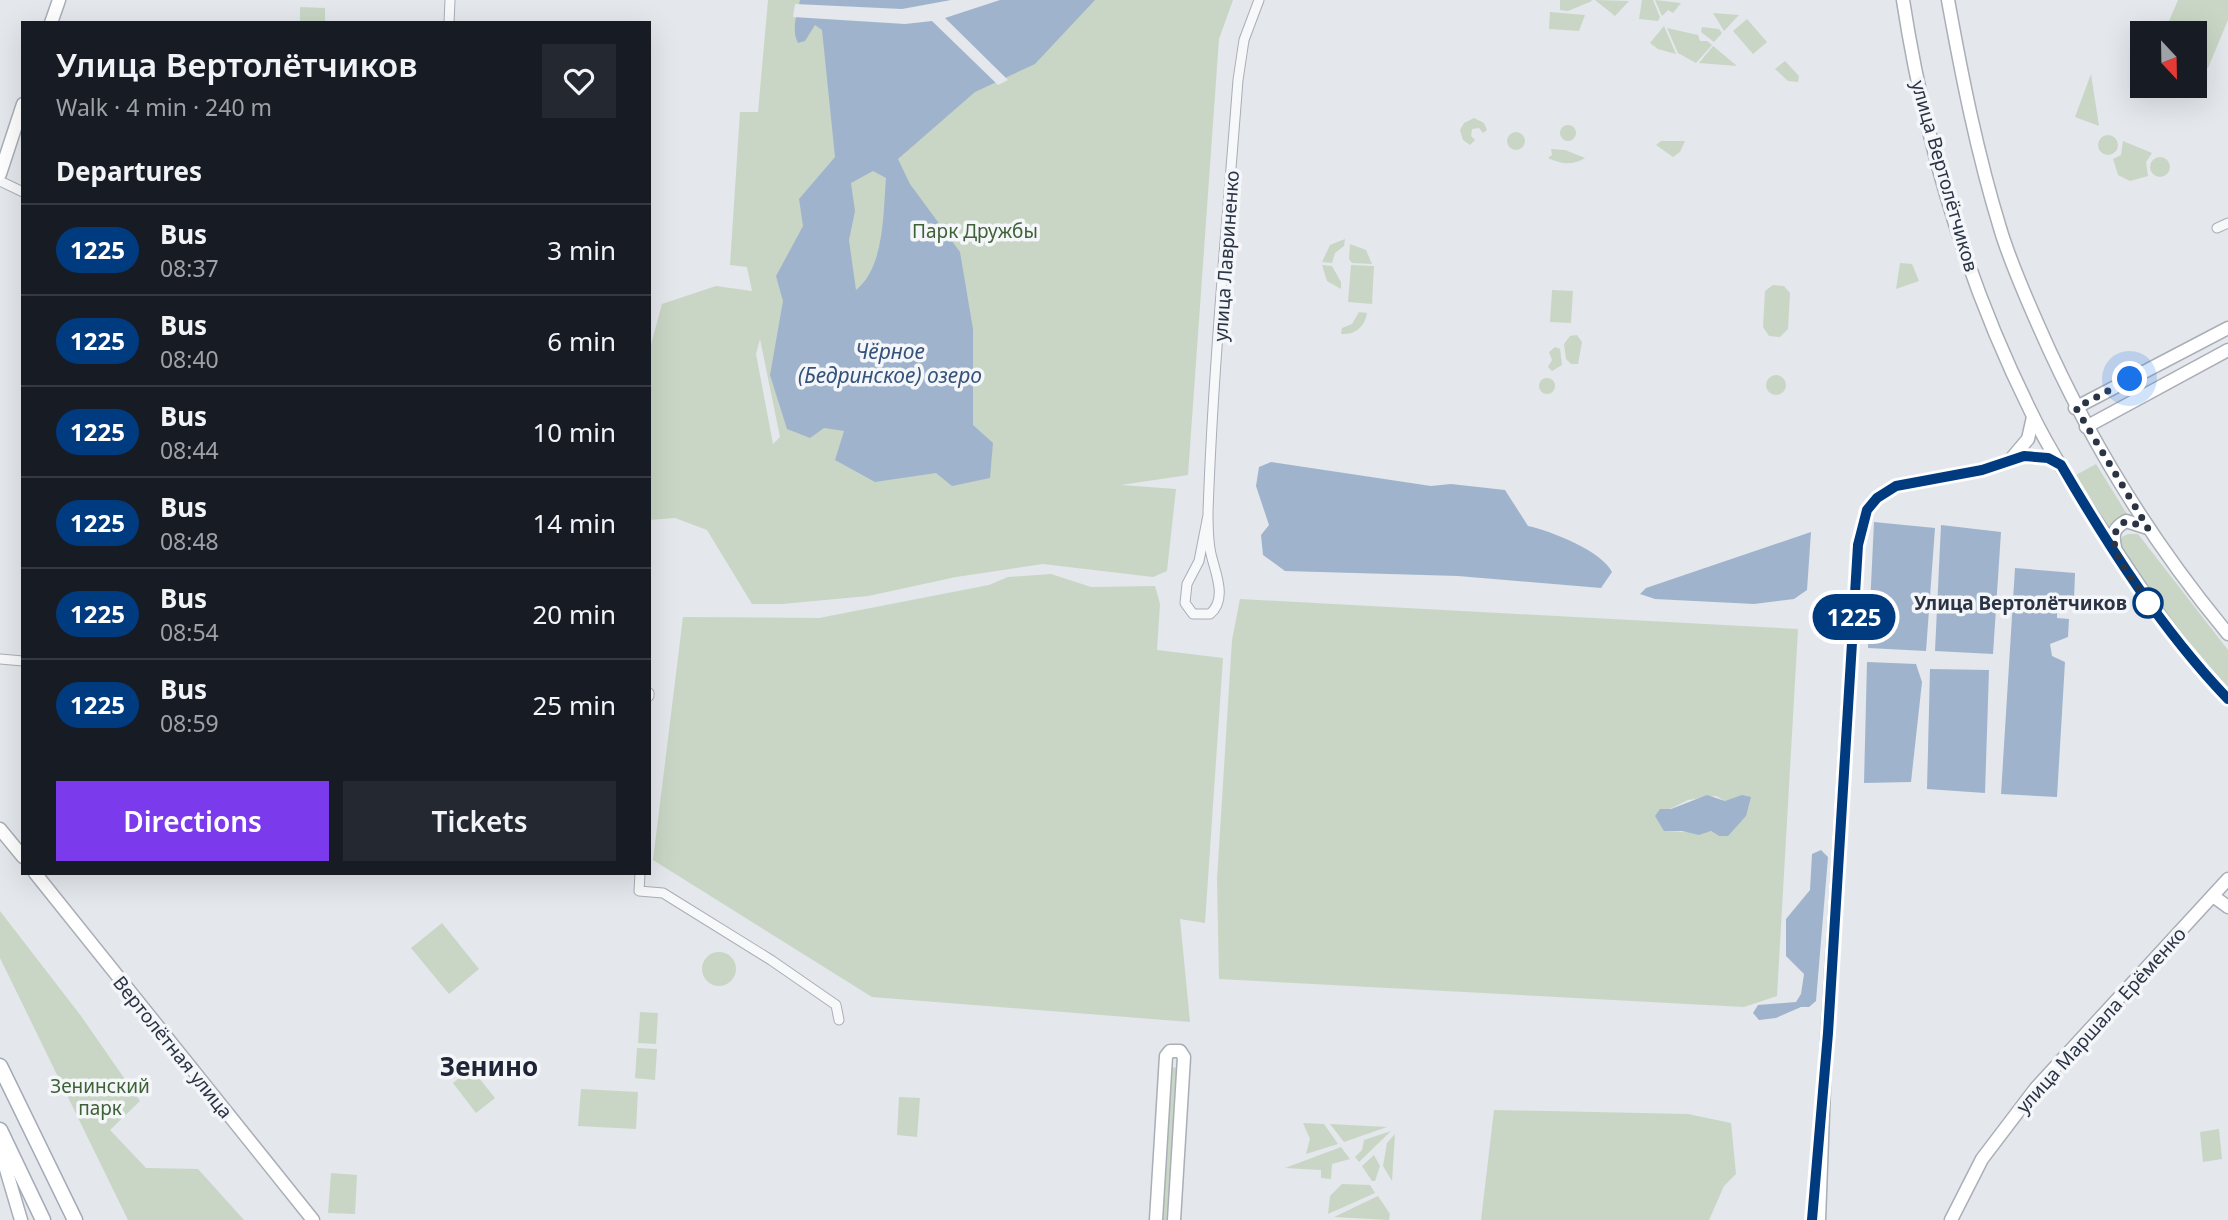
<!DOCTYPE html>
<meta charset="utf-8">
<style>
:root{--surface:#171b24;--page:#242831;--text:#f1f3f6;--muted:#9ea1a6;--line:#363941;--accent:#7c3aed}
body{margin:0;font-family:"Noto Sans",sans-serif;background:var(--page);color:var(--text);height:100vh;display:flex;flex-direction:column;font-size:26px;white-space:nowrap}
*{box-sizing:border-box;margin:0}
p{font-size:23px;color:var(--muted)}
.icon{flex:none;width:38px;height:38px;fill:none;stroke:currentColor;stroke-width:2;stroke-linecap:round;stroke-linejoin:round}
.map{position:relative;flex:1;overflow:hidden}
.drawer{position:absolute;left:21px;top:21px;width:630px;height:854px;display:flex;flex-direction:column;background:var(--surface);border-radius:0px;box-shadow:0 7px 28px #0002}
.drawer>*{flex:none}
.badge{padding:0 14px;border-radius:23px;font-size:24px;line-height:46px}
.needle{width:46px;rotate:158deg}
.fabs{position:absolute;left:2130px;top:21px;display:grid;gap:14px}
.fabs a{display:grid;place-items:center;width:77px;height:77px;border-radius:0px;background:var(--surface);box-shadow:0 7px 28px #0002;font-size:35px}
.you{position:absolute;width:35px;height:35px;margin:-18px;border:5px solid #fff;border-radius:50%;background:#1a73e8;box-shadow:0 0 0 10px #1a73e833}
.map>.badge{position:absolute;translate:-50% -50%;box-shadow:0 0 0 4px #fff}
h2{padding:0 35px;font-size:26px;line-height:63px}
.round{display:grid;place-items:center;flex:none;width:74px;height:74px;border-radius:0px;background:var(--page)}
.overview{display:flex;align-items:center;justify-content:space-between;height:119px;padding:0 35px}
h1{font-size:33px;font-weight:600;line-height:52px}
.primary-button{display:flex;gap:14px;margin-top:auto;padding:14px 35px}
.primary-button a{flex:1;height:80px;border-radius:0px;background:var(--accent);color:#fff;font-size:28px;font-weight:600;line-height:80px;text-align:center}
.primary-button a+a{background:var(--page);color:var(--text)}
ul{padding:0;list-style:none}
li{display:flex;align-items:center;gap:21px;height:91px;padding:0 35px;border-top:2px solid var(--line)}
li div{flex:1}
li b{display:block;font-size:26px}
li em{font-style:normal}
li .badge{min-width:77px;font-weight:700;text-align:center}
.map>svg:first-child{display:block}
</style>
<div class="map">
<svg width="2228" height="1220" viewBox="0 0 2228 1220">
<rect width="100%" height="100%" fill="#e4e7ec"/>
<g fill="#c9d6c5" fill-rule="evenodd">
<path d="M768,0H1233L1219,39L1188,475L1121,485L1176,489L1167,571L1153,577L1043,564L956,577L868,596L782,604H752L707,530L675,518L649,520V352L662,304L716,286L752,291L747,267L730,265L740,112H758ZM760,339L780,437L773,444L756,354Z"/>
<polygon points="1560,0 1591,0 1592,1 1568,11 1560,10"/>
<polygon points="1595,0 1629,1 1615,16"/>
<polygon points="1642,0 1653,0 1660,17 1658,21 1639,19"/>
<polygon points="1655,0 1681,3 1673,13 1668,10 1662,16"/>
<polygon points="2178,0 2228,0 2228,20 2208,68 2195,63 2194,33 2164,33"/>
<polygon points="300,7 325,8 325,23 300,23"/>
<polygon points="1550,12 1585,15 1579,31 1549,29"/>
<polygon points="1713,13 1739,15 1724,31"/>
<polygon points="1747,19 1767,42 1753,54 1733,31"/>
<polygon points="1664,26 1676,54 1658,49 1650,43"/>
<polygon points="1702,27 1719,29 1722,33 1714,42 1701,32"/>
<polygon points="1667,28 1698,35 1700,41 1707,41 1712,45 1696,63 1678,53"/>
<polygon points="1713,46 1737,66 1699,63"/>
<polygon points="1785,61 1799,76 1798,82 1788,81 1775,69"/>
<polygon points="2091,74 2099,126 2075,117"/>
<polygon points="1474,118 1484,123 1487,130 1483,133 1479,128 1472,129 1471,136 1475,140 1470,145 1463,140 1460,130 1464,123"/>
<circle cx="1568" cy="133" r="8"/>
<circle cx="1516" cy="141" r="9"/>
<circle cx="2108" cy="145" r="10"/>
<polygon points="1661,141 1685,141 1680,152 1673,157 1656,145"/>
<polygon points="2123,141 2152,153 2146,162 2148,176 2130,181 2118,175 2113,159 2121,155"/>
<path d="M1551,149L1565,150L1585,158C1572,166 1561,164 1548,158L1552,155Z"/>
<circle cx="2160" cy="167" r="10"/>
<polygon points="1345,239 1344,246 1335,253 1332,263 1322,262 1330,245"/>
<polygon points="1350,244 1366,250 1372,264 1352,263 1349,259"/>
<polygon points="1900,263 1912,264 1919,281 1896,289"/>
<polygon points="1322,265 1332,266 1341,282 1341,289 1327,281"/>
<polygon points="1351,265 1374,266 1372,304 1348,302"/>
<polygon points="1773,285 1784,286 1790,293 1788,329 1780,337 1769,336 1763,327 1765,291"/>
<polygon points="1552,290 1573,291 1571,323 1550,322"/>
<path d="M1359,312L1367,313C1365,327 1355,335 1341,334L1342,328L1352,324Z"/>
<polygon points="1577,335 1582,342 1578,364 1571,364 1566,359 1564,344 1570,336"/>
<polygon points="1555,347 1560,349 1562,365 1552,371 1548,367 1552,360 1549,352"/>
<circle cx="1776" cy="385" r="10"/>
<circle cx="1547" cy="386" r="8"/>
<polygon points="2096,464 2127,514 2108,526 2076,475"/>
<polygon points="2128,534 2138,534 2228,650 2228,688 2174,624 2120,546 2122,537"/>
<polygon points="1051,574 1091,587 1155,586 1160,604 1157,650 1223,658 1205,923 1180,919 1190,1022 872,997 653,860 683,617 819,618 989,585 1008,577"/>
<path d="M1240,599L1798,629L1777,996L1744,1007L1219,979L1217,879L1232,640ZM1716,796L1725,801L1734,800L1746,816L1719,836L1711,831C1694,834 1681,831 1664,831L1660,809H1670L1688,800Z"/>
<polygon points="0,911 81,1016 140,1101 110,1130 146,1168 198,1169 244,1220 128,1220 0,958"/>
<polygon points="442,923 479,969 449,994 411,948"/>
<circle cx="719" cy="969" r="17"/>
<polygon points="640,1012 658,1013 656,1044 638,1043"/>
<polygon points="637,1048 657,1049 655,1080 635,1078"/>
<polygon points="1171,1067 1177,1068 1167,1220 1162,1220"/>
<polygon points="471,1068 495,1098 476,1113 453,1083"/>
<polygon points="581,1089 638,1092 636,1129 578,1126"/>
<polygon points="899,1097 920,1098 917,1137 897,1135"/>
<polygon points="1494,1110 1688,1114 1731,1123 1736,1174 1724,1186 1709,1220 1481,1220"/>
<polygon points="1303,1123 1324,1124 1338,1144 1306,1154 1310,1139"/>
<polygon points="1330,1124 1387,1127 1344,1142"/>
<polygon points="2219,1129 2222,1159 2203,1162 2200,1132"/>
<polygon points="1391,1131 1359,1162 1355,1157 1362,1150 1364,1140"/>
<polygon points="1395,1134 1392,1181 1383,1166 1387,1143"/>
<polygon points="1341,1147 1350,1159 1332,1164 1331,1179 1321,1178 1321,1170 1285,1168"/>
<polygon points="1374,1155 1380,1166 1375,1181 1372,1181 1362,1166"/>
<polygon points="331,1173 357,1175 355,1214 328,1213"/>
<polygon points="1342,1184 1370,1185 1375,1193 1328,1214 1330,1196"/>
<polygon points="1378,1196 1390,1214 1389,1220 1334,1217"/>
</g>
<g fill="#9fb4cc" fill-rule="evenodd">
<path d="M800,0H1095L1035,64L975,92L898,159L910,184L960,252L973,329V425L993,443L990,478L952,486L936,473L875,482L835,460L844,431L824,428L810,438L787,429L770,375L783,301L776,276L803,226L799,199L835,157L822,30L815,25L805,41L798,43C791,30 797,14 800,0ZM873,171L886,178C883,212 885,267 856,290L849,240L855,211L851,183Z"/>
<path d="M1271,462L1431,486L1451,484L1505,490L1528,526C1551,531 1602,551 1612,572L1601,588L1458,576L1285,571L1263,555L1261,535L1269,525L1256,486L1259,467Z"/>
<polygon points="1874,522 1935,528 1926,651 1868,648"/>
<polygon points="1941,525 2001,532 1993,654 1935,651"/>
<polygon points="1811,532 1807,590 1794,599 1754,604 1655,599 1640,594 1646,588"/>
<polygon points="2015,568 2075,573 2074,601 2057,605 2057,618 2069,619 2068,637 2050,644 2052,656 2065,662 2057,797 2001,794"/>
<polygon points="1867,662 1916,664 1922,682 1911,782 1864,783"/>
<polygon points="1930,669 1989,670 1985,793 1927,789"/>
<polygon points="1707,795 1725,801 1742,795 1751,797 1746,816 1728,836 1719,836 1711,831 1699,835 1682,831 1664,831 1655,816 1660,809 1671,809"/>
<polygon points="1821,850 1828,857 1816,1001 1809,1007 1801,1007 1776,1018 1759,1020 1753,1013 1758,1005 1796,1002 1801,994 1804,974 1786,956 1786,919 1810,890 1812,854"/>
</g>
<polygon fill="#e4e7ec" points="951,0 1000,0 945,18 1008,80 998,85 932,21 905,24 793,17 795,4 902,9"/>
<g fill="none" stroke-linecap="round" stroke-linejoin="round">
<defs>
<g id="street">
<polyline points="449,23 450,0"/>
<polyline points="0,181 23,192"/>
<polyline points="2217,228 2228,223"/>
<path d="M1208,515L1199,561L1187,584L1185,603L1193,614H1210C1228,599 1215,572 1211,554C1208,541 1208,525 1208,512C1213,368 1227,224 1238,80L1244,40L1259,0"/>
<polyline points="0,659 23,661"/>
<polyline points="649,693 649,696"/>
<polyline points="640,873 639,891 663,893 771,960 836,1005 839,1020"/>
</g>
<g id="secondary">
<path d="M1903,0C1925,143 1967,283 2031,412C2053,458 2083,501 2111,543C2147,598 2182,651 2228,699"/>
<path d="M1948,0C1962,77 1977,153 2000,228C2010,262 2025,295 2039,327C2088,439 2150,540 2228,634"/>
<polyline points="51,23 59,0"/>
<polyline points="0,174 23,104"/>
<polyline points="2075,408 2228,328"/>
<polyline points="2086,427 2228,350"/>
<polyline points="2011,459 2028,439 2033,417"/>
<path d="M2115,547C2112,533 2114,528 2126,521L2148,528"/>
<polyline points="0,829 23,857"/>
<polyline points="35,873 313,1220"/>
<polyline points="2213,896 2228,907"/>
<polyline points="0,1149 21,1220"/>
<polyline points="1156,1220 1166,1056 1170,1051 1180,1051 1184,1057 1174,1220"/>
<polyline points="1819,1220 1824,1086 1858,545 1867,510 1877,498 1896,486 1982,470 2023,456 2048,458 2061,465"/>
<polyline points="1951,1220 1982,1159 2036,1088 2228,879"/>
</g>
<g id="primary">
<polyline points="0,1066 75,1220"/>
<polyline points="0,1130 43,1220"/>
</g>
</defs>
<use href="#street" stroke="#a9aeb7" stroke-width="11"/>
<use href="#secondary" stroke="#a9aeb7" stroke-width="15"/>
<use href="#primary" stroke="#a3abb8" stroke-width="17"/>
<use href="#street" stroke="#f7f8fa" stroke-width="9"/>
<use href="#secondary" stroke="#fff" stroke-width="12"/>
<use href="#primary" stroke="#fff" stroke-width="14"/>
</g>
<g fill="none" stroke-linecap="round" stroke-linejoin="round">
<defs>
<path id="line" d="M1812,1220L1828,1033L1858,545L1867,510L1877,498L1896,486L1982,470L2024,456L2048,458L2061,465C2109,547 2162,630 2228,699"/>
</defs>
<use href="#line" stroke="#fff" stroke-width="16"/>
<use href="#line" stroke="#003b80" stroke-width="10"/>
<path stroke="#2b3445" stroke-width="7" stroke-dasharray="0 12.6" d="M2130,379L2076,408L2148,528L2126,521C2094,540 2136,581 2148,603"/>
</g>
<circle fill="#fff" stroke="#003b80" stroke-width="3.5" cx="2148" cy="603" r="14"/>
<g text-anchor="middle" stroke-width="7" stroke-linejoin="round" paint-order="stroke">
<g font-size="19" fill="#2b3445" stroke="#f4f6f9">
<text transform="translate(1945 176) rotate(74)" y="7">улица Вертолётчиков</text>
<text transform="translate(1226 256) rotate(-86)" y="7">улица Лавриненко</text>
<text transform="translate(2101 1020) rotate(-48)" y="7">улица Маршала Ерёменко</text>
<text transform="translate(173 1047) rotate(51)" y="7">Вертолётная улица</text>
</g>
<g font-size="19" fill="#3f6138" stroke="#f4f6f9">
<text x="975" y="238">Парк Дружбы</text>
<text x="100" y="1093">Зенинский<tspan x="100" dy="22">парк</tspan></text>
</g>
<g font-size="19" font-weight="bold" fill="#2b3445" stroke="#f4f6f9" text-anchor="end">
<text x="2127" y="610">Улица Вертолётчиков</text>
</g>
<g font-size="21" font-style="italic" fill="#34527a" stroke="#f4f6f9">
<text x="890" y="359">Чёрное<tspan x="890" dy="24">(Бедринское) озеро</tspan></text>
</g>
<g font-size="26" font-weight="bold" fill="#1d2536" stroke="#f4f6f9">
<text x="489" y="1076">Зенино</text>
</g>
</g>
</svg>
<div class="fabs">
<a><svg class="needle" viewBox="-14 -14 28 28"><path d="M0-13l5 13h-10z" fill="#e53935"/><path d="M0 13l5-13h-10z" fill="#9ea1a6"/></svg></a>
</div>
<div class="you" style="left:2130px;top:379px"></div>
<b class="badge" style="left:1854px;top:617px;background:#003b80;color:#fff">1225</b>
<section class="drawer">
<div class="overview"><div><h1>Улица Вертолётчиков</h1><p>Walk · 4 min · 240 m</p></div><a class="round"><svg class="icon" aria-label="heart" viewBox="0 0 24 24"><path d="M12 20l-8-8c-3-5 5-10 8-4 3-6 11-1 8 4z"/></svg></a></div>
<h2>Departures</h2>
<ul>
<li><span class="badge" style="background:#003b80;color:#fff">1225</span><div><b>Bus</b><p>08:37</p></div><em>3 min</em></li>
<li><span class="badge" style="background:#003b80;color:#fff">1225</span><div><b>Bus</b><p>08:40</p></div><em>6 min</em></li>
<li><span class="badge" style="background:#003b80;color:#fff">1225</span><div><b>Bus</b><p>08:44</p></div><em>10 min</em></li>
<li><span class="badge" style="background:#003b80;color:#fff">1225</span><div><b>Bus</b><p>08:48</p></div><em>14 min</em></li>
<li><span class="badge" style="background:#003b80;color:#fff">1225</span><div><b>Bus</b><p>08:54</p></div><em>20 min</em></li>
<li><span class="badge" style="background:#003b80;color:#fff">1225</span><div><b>Bus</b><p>08:59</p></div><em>25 min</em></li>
</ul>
<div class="primary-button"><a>Directions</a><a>Tickets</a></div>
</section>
</div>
